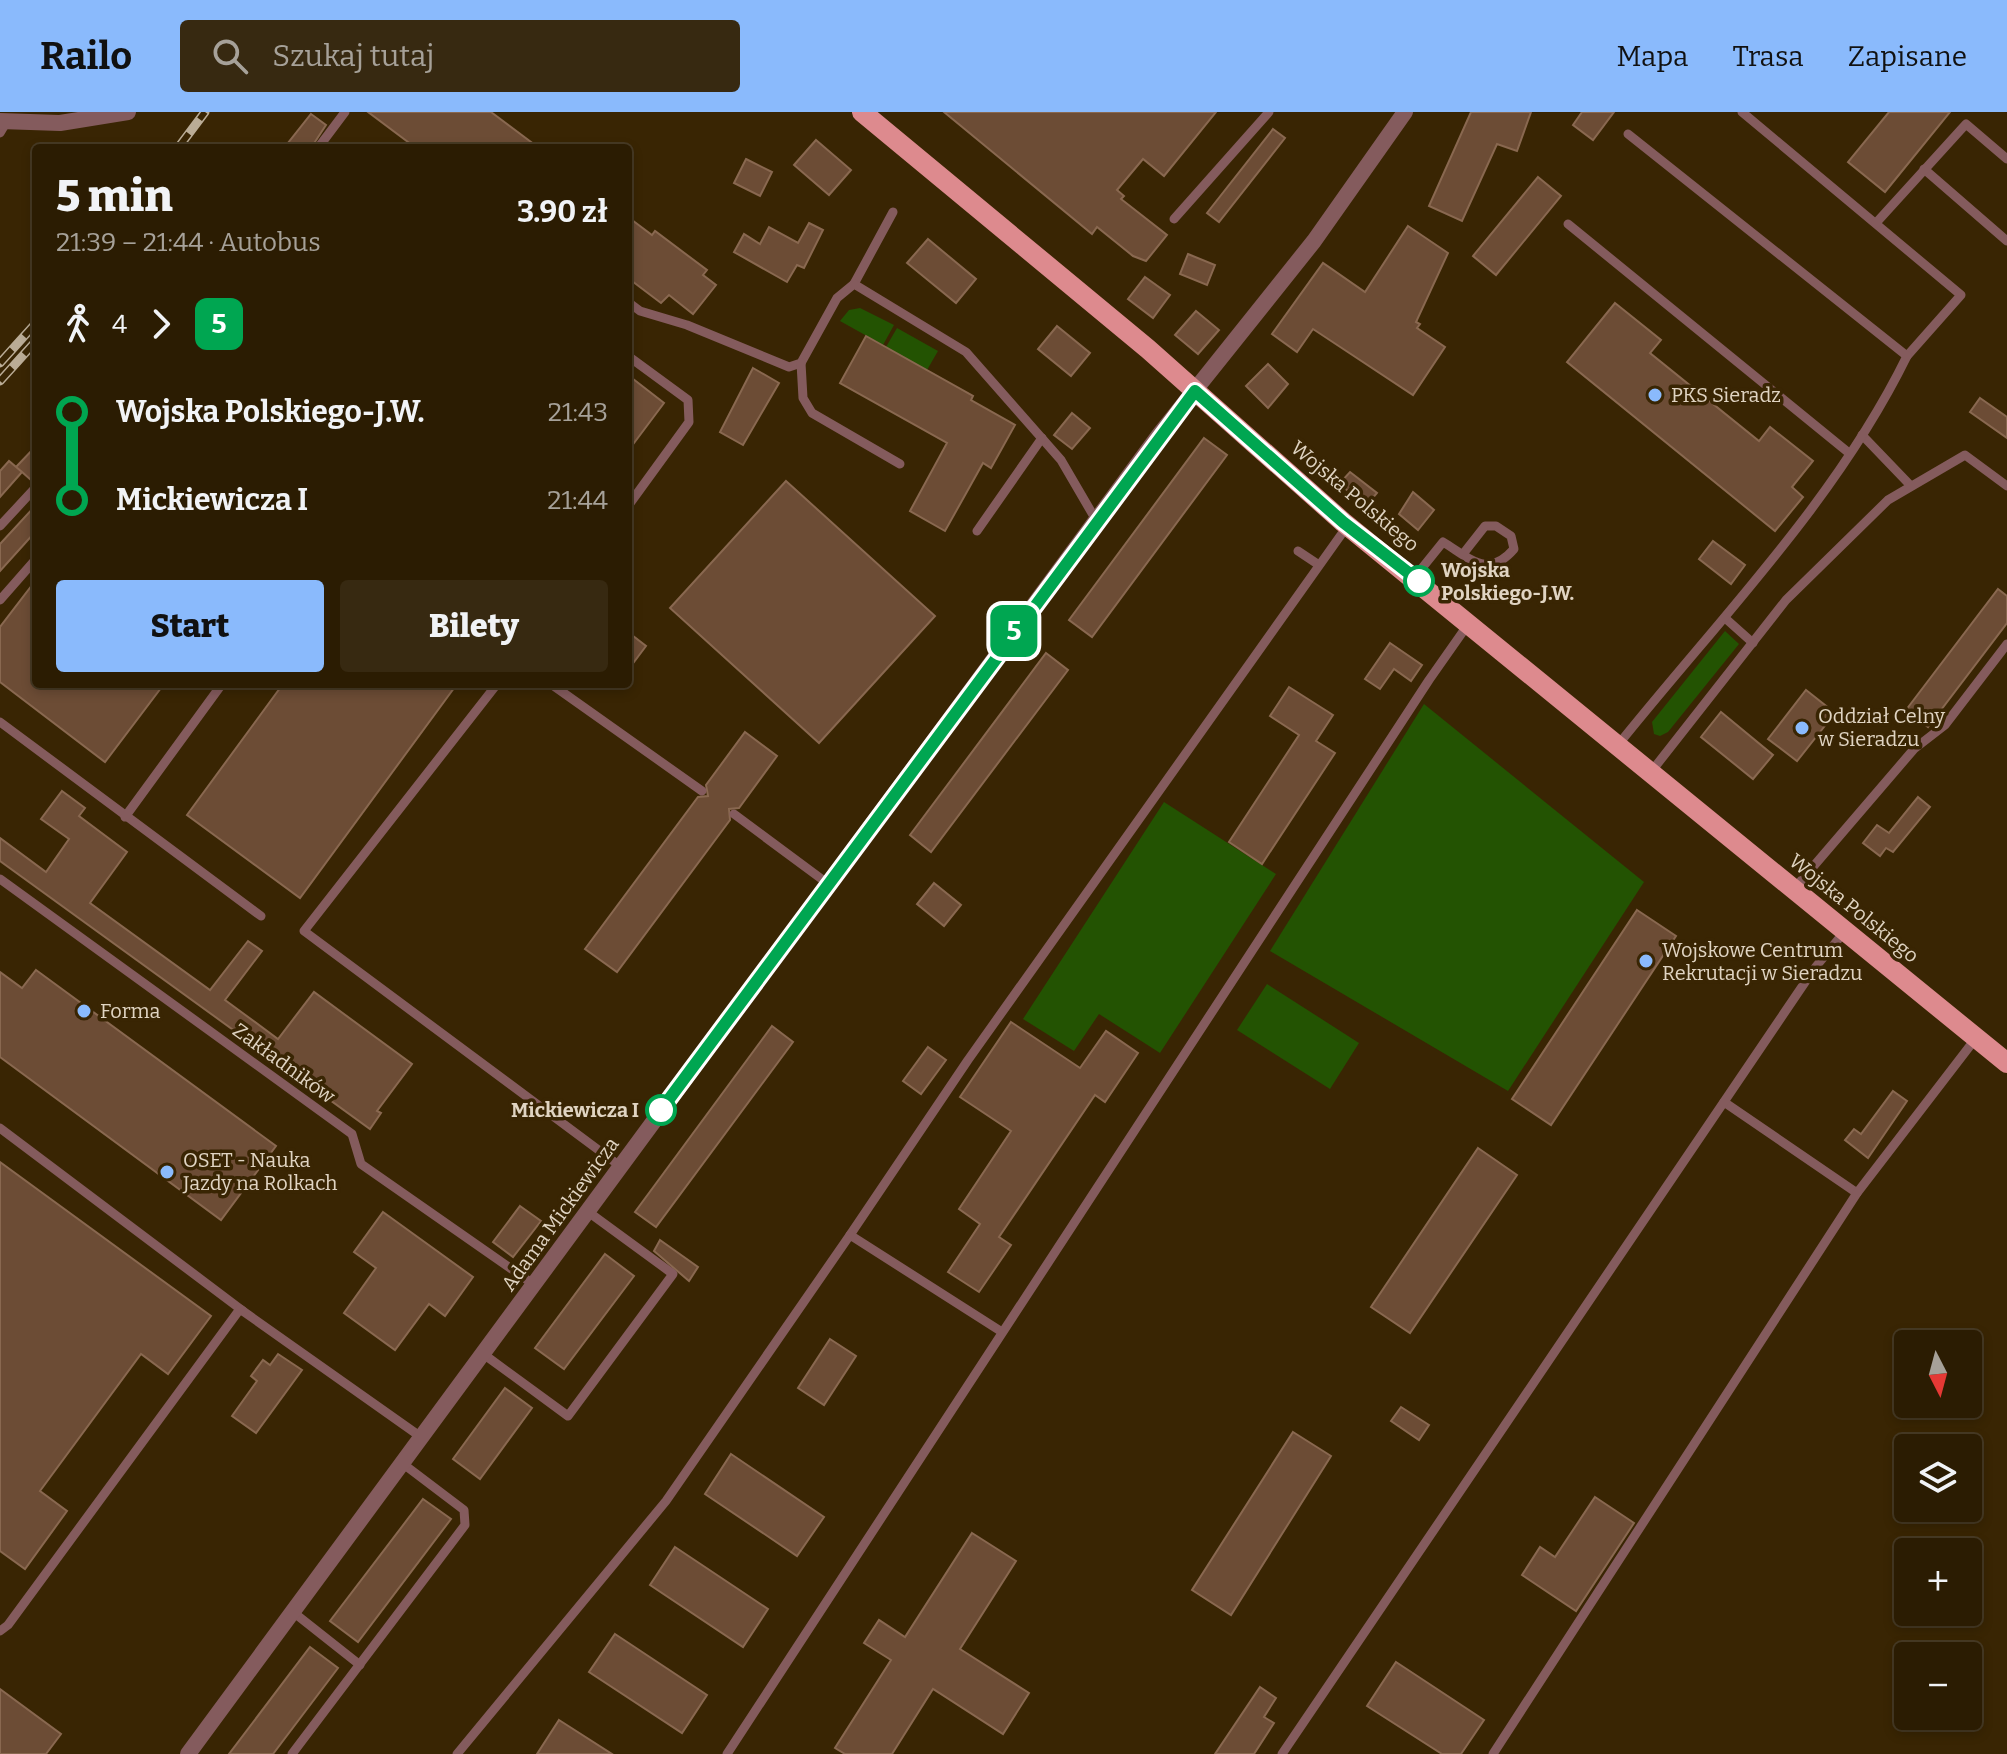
<!DOCTYPE html>
<html lang="pl">
<meta charset="utf-8">
<style>
:root{--surface:#2b1c02;--page:#372911;--text:#f1f3f6;--muted:#a6a199;--line:#473a24;--accent:#8abafc}
body{margin:0;font-family:Bitter,serif;background:var(--page);color:var(--text);height:100vh;display:flex;flex-direction:column;font-size:30px;white-space:nowrap}
*{box-sizing:border-box;margin:0}
p{font-size:26px;color:var(--muted)}
.icon{flex:none;width:44px;height:44px;fill:none;stroke:currentColor;stroke-width:2;stroke-linecap:round;stroke-linejoin:round}
.map{position:relative;flex:1;overflow:hidden}
.side{position:absolute;left:32px;top:32px;width:600px;height:544px;display:flex;flex-direction:column;background:var(--surface);border-radius:8px;box-shadow:0 4px 12px #0003,0 0 0 2px var(--line)}
.side>*{flex:none}
.badge{padding:0 16px;border-radius:12px;font-size:28px;line-height:52px}
.needle{width:52px;rotate:174deg}
.controls{position:absolute;left:1894px;top:1218px;display:grid;gap:16px}
.controls a{display:grid;place-items:center;width:88px;height:88px;border-radius:8px;background:var(--surface);box-shadow:0 4px 12px #0003,0 0 0 2px var(--line);font-size:40px}
.map>.badge{position:absolute;translate:-50% -50%;box-shadow:0 0 0 4px #fff}
.legs{display:flex;align-items:center;gap:12px;height:88px;padding:0 24px;font-size:26px}
.legs p{margin-inline-start:auto}
.headline{display:flex;align-items:center;justify-content:space-between;height:136px;padding:0 24px}
h1{font-size:44px;font-weight:800;line-height:60px}
.action{display:flex;gap:16px;margin-top:auto;padding:16px 24px}
.action a{flex:1;height:92px;border-radius:8px;background:var(--accent);color:#111;font-size:32px;font-weight:800;line-height:92px;text-align:center}
.action a+a{background:var(--page);color:var(--text)}
ul{padding:0 24px;list-style:none}
li{display:flex;align-items:center;gap:28px;height:88px;font-size:30px}
li i{display:grid;place-items:center;width:12px;height:100%;margin:0 10px;background:currentColor}
li i::after{content:'';width:20px;height:20px;margin:-10px;border:6px solid;border-radius:50%;background:var(--surface)}
li p{margin-inline-start:auto}
li:first-child i{background:linear-gradient(#0000 50%,currentColor 0)}
li:last-child i{background:linear-gradient(currentColor 50%,#0000 0)}
header{display:flex;align-items:center;gap:48px;box-sizing:border-box;height:112px;padding:0 40px;background:var(--accent);color:#111}
header strong{font-size:38px}
nav{display:flex;gap:44px;margin-inline-start:auto;font-size:28px}
.search{width:560px;height:72px;background:var(--page);display:flex;align-items:center;gap:20px;box-sizing:border-box;padding:0 28px;border-radius:8px;color:var(--muted);font-size:30px}
.map>svg:first-child{display:block}
</style>
<header>
<strong>Railo</strong>
<div class="search"><svg class="icon" aria-label="search" viewBox="0 0 24 24"><circle cx="10" cy="10" r="6"/><path d="M15 15l6 6"/></svg>Szukaj tutaj</div>
<nav><a>Mapa</a><a>Trasa</a><a>Zapisane</a></nav>
</header>
<div class="map">
<svg width="2007" height="1642" viewBox="0 0 2007 1642">
<rect width="100%" height="100%" fill="#392503"/>
<g fill="#235302">
<polygon points="860,196 894,213 883,233 840,209 849,198"/>
<polygon points="897,216 938,239 927,258 886,235"/>
<polygon points="1725,519 1739,532 1668,620 1660,624 1654,622 1652,610"/>
<polygon points="1424,592 1644,770 1508,979 1270,839"/>
<polygon points="1164,690 1276,762 1160,941 1099,902 1074,939 1023,907"/>
<polygon points="1267,872 1359,931 1330,977 1237,918"/>
</g>
<g fill="#6c4c35" stroke="#896850" stroke-width="2">
<polygon points="368,0 491,0 539,36 416,36"/>
<polygon points="944,0 1216,0 1164,64 1143,47 1117,78 1124,84 1121,87 1167,123 1146,149 1133,144 1097,115 1092,122"/>
<polygon points="1471,0 1531,0 1517,39 1497,32 1462,109 1429,94"/>
<polygon points="1582,0 1614,0 1593,28 1573,13"/>
<polygon points="1889,0 1950,0 1885,80 1848,50"/>
<polygon points="311,2 326,13 311,36 284,36"/>
<polygon points="1273,17 1285,26 1219,110 1207,101"/>
<polygon points="816,28 851,58 829,83 794,53"/>
<polygon points="746,47 772,60 760,84 734,71"/>
<polygon points="1538,65 1561,84 1496,163 1473,144"/>
<polygon points="628,105 652,123 655,119 707,158 703,163 716,173 693,202 669,183 661,191 628,166"/>
<polygon points="809,111 823,118 804,156 797,153 787,170 734,140 744,122 760,132 769,115 798,131"/>
<polygon points="1408,114 1448,141 1416,210 1420,212 1417,216 1445,235 1413,283 1313,217 1297,240 1272,222 1323,151 1365,180"/>
<polygon points="928,127 976,167 956,191 907,151"/>
<polygon points="1188,142 1215,153 1207,173 1180,162"/>
<polygon points="1145,165 1170,183 1153,206 1128,187"/>
<polygon points="1615,191 1661,228 1650,241 1759,329 1770,315 1813,349 1792,375 1803,385 1775,419 1567,250"/>
<polygon points="1196,199 1219,218 1198,242 1175,223"/>
<polygon points="1057,214 1090,241 1071,264 1038,237"/>
<polygon points="866,224 973,284 971,288 1015,313 991,356 983,351 945,419 910,399 947,331 840,271"/>
<polygon points="1268,252 1288,272 1268,296 1246,274"/>
<polygon points="753,256 779,271 743,333 720,320"/>
<polygon points="628,263 664,291 628,339"/>
<polygon points="1980,286 2007,305 2007,326 1970,300"/>
<polygon points="1072,301 1090,316 1072,337 1054,323"/>
<polygon points="1204,326 1227,343 1092,525 1069,508"/>
<polygon points="36,334 36,368 32,369 22,360 0,385 0,359 9,349 22,360 16,355"/>
<polygon points="1350,360 1377,381 1367,393 1339,372"/>
<polygon points="786,369 935,504 819,631 670,496"/>
<polygon points="1413,380 1434,398 1418,418 1399,402"/>
<polygon points="36,393 36,419 0,459 0,432"/>
<polygon points="1713,429 1745,453 1731,472 1699,447"/>
<polygon points="36,468 36,572 164,572 105,650 0,570 0,515"/>
<polygon points="1998,477 2007,484 2007,511 1928,615 1906,598"/>
<polygon points="628,520 646,534 628,558"/>
<polygon points="1390,531 1422,553 1411,569 1394,557 1380,577 1365,567"/>
<polygon points="1046,541 1068,558 931,740 910,723"/>
<polygon points="283,572 457,572 300,786 187,703"/>
<polygon points="1289,575 1333,603 1316,629 1335,641 1262,752 1229,730 1299,623 1270,604"/>
<polygon points="1806,578 1835,601 1797,649 1768,627"/>
<polygon points="1721,600 1773,643 1753,667 1701,625"/>
<polygon points="745,620 777,644 739,696 729,697 730,708 617,860 585,837 698,685 708,684 706,673"/>
<polygon points="62,679 85,696 79,704 127,740 90,791 210,878 248,829 262,839 225,888 278,927 314,880 412,952 377,999 381,1001 370,1017 0,749 0,726 46,760 69,727 41,707"/>
<polygon points="1918,685 1930,695 1893,740 1886,736 1880,744 1863,731 1877,713 1889,721"/>
<polygon points="934,771 961,793 944,814 917,792"/>
<polygon points="1637,798 1676,824 1551,1013 1512,987"/>
<polygon points="36,858 276,1034 221,1108 0,945 0,860 22,876"/>
<polygon points="1011,910 1080,956 1106,919 1138,941 1105,990 1095,983 999,1125 1011,1133 979,1180 948,1160 980,1112 959,1097 1011,1019 960,985"/>
<polygon points="772,914 793,930 656,1115 635,1100"/>
<polygon points="928,935 946,948 921,982 903,969"/>
<polygon points="1893,979 1907,989 1868,1046 1845,1028 1854,1017 1861,1022"/>
<polygon points="1478,1036 1517,1063 1410,1221 1371,1195"/>
<polygon points="0,1050 211,1204 168,1262 141,1242 40,1379 67,1399 25,1457 0,1439"/>
<polygon points="520,1094 541,1109 513,1145 493,1130"/>
<polygon points="383,1100 473,1165 445,1204 429,1192 395,1238 344,1201 376,1156 354,1140"/>
<polygon points="660,1128 698,1155 689,1169 654,1139"/>
<polygon points="605,1142 634,1164 564,1257 535,1236"/>
<polygon points="830,1227 856,1244 824,1293 798,1276"/>
<polygon points="278,1242 302,1258 256,1321 232,1304 257,1269 251,1264 263,1248 270,1253"/>
<polygon points="505,1276 532,1296 480,1367 453,1347"/>
<polygon points="1401,1295 1429,1313 1419,1328 1391,1309"/>
<polygon points="1293,1320 1331,1344 1231,1503 1192,1478"/>
<polygon points="731,1342 824,1405 797,1444 705,1382"/>
<polygon points="1595,1385 1634,1411 1576,1499 1522,1463 1540,1435 1555,1445"/>
<polygon points="423,1387 451,1407 358,1530 330,1509"/>
<polygon points="972,1421 1016,1449 960,1537 1029,1581 1003,1622 933,1577 892,1642 845,1642 835,1636 891,1548 864,1531 879,1508 905,1525"/>
<polygon points="675,1435 768,1497 743,1535 650,1473"/>
<polygon points="615,1522 707,1583 682,1621 589,1560"/>
<polygon points="310,1535 338,1556 273,1642 229,1642"/>
<polygon points="1396,1550 1484,1608 1461,1642 1442,1642 1367,1594"/>
<polygon points="1260,1575 1276,1586 1264,1605 1274,1611 1254,1642 1215,1642"/>
<polygon points="0,1577 61,1622 46,1642 0,1642"/>
<polygon points="559,1608 612,1642 537,1642"/>
</g>
<g fill="none" stroke-linecap="round" stroke-linejoin="round">
<g stroke="#845b5d" stroke-width="9">
<polyline points="1742,0 1961,183 1907,244"/>
<polyline points="0,21 6,11"/>
<polyline points="318,36 345,0"/>
<polyline points="1924,57 2007,129"/>
<polyline points="1174,107 1269,0"/>
<polyline points="1876,111 1966,12 2007,47"/>
<polyline points="1568,112 1849,341"/>
<polyline points="854,172 893,100"/>
<polyline points="628,190 640,199 687,213 789,255 801,251 837,186 854,172 966,240 1061,348 1096,408"/>
<polyline points="628,244 688,288 689,310 628,394"/>
<polyline points="801,251 803,286 812,301 900,352"/>
<polyline points="1862,323 1911,374"/>
<polyline points="0,414 36,375"/>
<polyline points="977,419 1042,326"/>
<polyline points="1298,439 1319,453"/>
<path d="M1414,466L1443,430C1471,447 1488,467 1514,437L1511,424L1496,414H1485L1463,442"/>
<polyline points="0,488 36,447"/>
<polyline points="1725,506 1753,531"/>
<polyline points="497,572 304,819 620,1054"/>
<polyline points="551,572 702,679"/>
<polyline points="0,610 261,804"/>
<path d="M1618,633C1718,508 1836,389 1907,244L1628,22"/>
<polyline points="1651,660 1786,488 1888,388 1965,343 2007,374"/>
<polyline points="734,702 827,771"/>
<polyline points="125,705 222,572"/>
<polyline points="0,767 352,1022 361,1052 533,1172"/>
<polyline points="1794,777 1914,637 1945,613 2007,532"/>
<polyline points="1724,990 1857,1081"/>
<polyline points="0,1016 243,1199"/>
<polyline points="850,1123 968,948 1348,413"/>
<polyline points="482,1241 568,1304 673,1162 587,1099"/>
<polyline points="293,1500 360,1553"/>
<polyline points="0,1519 8,1513 240,1197 421,1325"/>
<polyline points="292,1642 465,1413 464,1398 402,1351"/>
<polyline points="457,1642 666,1389 850,1123 1002,1220"/>
<polyline points="727,1642 1429,568 1469,511"/>
<polyline points="1282,1642 1814,857 1845,819"/>
<polyline points="1493,1642 1857,1081 1976,926"/>
</g>
<g stroke="#845b5d" stroke-width="16">
<polyline points="0,9 60,11 128,0"/>
<polyline points="188,1642 1159,323 1314,129 1405,0"/>
</g>
<polyline stroke="#dd8a8e" stroke-width="20" points="862,0 1148,237 1343,410 2007,951"/>
<defs>
<g id="rail">
<polyline points="178,36 205,0"/>
<polyline points="0,251 36,211"/>
<polyline points="0,269 36,229"/>
</g>
</defs>
<use href="#rail" stroke="#baac96" stroke-width="9"/>
<use href="#rail" stroke="#392503" stroke-width="6" stroke-dasharray="18" stroke-linecap="butt"/>
</g>
<g fill="none" stroke-linecap="round" stroke-linejoin="round">
<defs>
<polyline id="line-1" points="661,998 1195,279 1343,410 1419,469"/>
</defs>
<use href="#line-1" stroke="#fff" stroke-width="18"/>
<use href="#line-1" stroke="#00a651" stroke-width="12"/>
</g>
<g fill="#8abafc" stroke="#392503" stroke-width="3">
<circle cx="1655" cy="283" r="8"/>
<circle cx="1802" cy="616" r="8"/>
<circle cx="1646" cy="849" r="8"/>
<circle cx="84" cy="899" r="8"/>
<circle cx="167" cy="1060" r="8"/>
</g>
<g fill="#fff" stroke="#00a651" stroke-width="4">
<circle cx="1419" cy="469" r="14"/>
<circle cx="661" cy="998" r="14"/>
</g>
<g text-anchor="middle" stroke-width="7" stroke-linejoin="round" paint-order="stroke">
<g font-size="20" fill="#e0d4c2" stroke="#392503" text-anchor="start">
<text x="1671" y="290">PKS Sieradz</text>
<text x="1818" y="611">Oddział Celny<tspan x="1818" dy="23">w Sieradzu</tspan></text>
<text x="1662" y="845">Wojskowe Centrum<tspan x="1662" dy="23">Rekrutacji w Sieradzu</tspan></text>
<text x="100" y="906">Forma</text>
<text x="183" y="1055">OSET - Nauka<tspan x="183" dy="23">Jazdy na Rolkach</tspan></text>
</g>
<g font-size="20" fill="#e0d4c2" stroke="#392503">
<text transform="translate(1355 384) rotate(40)" y="7">Wojska Polskiego</text>
<text transform="translate(1854 796) rotate(39)" y="7">Wojska Polskiego</text>
<text transform="translate(284 951) rotate(36)" y="7">Zakładników</text>
<text transform="translate(560 1102) rotate(-54)" y="7">Adama Mickiewicza</text>
</g>
<g font-size="20" font-weight="bold" fill="#e0d4c2" stroke="#392503" text-anchor="start">
<text x="1441" y="465">Wojska<tspan x="1441" dy="23">Polskiego-J.W.</tspan></text>
<text x="639" y="1005" text-anchor="end">Mickiewicza I</text>
</g>
</g>
</svg>
<div class="controls">
<a><svg class="needle" viewBox="-14 -14 28 28"><path d="M0-13l5 13h-10z" fill="#e53935"/><path d="M0 13l5-13h-10z" fill="#a6a199"/></svg></a>
<a><svg class="icon" aria-label="layers" viewBox="0 0 24 24"><path d="M12 4l9 5-9 5-9-5zM3 14l9 5 9-5"/></svg></a>
<a>+</a>
<a>−</a>
</div>
<b class="badge" style="left:1014px;top:519px;background:#00a651;color:#fff">5</b>
<section class="side">
<div class="headline"><div><h1>5 min</h1><p>21:39 – 21:44 · Autobus</p></div><b>3.90 zł</b></div>
<div class="legs"><svg class="icon" aria-label="walk" viewBox="0 0 24 24"><circle cx="13" cy="4" r="2"/><path d="M13 8l-2 6 4 7M11 14l-3 7M7 12l3-4h3l4 4"/></svg>4<svg class="icon" aria-label="forward" viewBox="0 0 24 24"><path d="M9 5l7 7-7 7"/></svg><b class="badge" style="background:#00a651;color:#fff">5</b></div>
<ul>
<li><i style="color:#00a651"></i><b>Wojska Polskiego-J.W.</b><p>21:43</p></li>
<li><i style="color:#00a651"></i><b>Mickiewicza I</b><p>21:44</p></li>
</ul>
<div class="action"><a>Start</a><a>Bilety</a></div>
</section>
</div>
